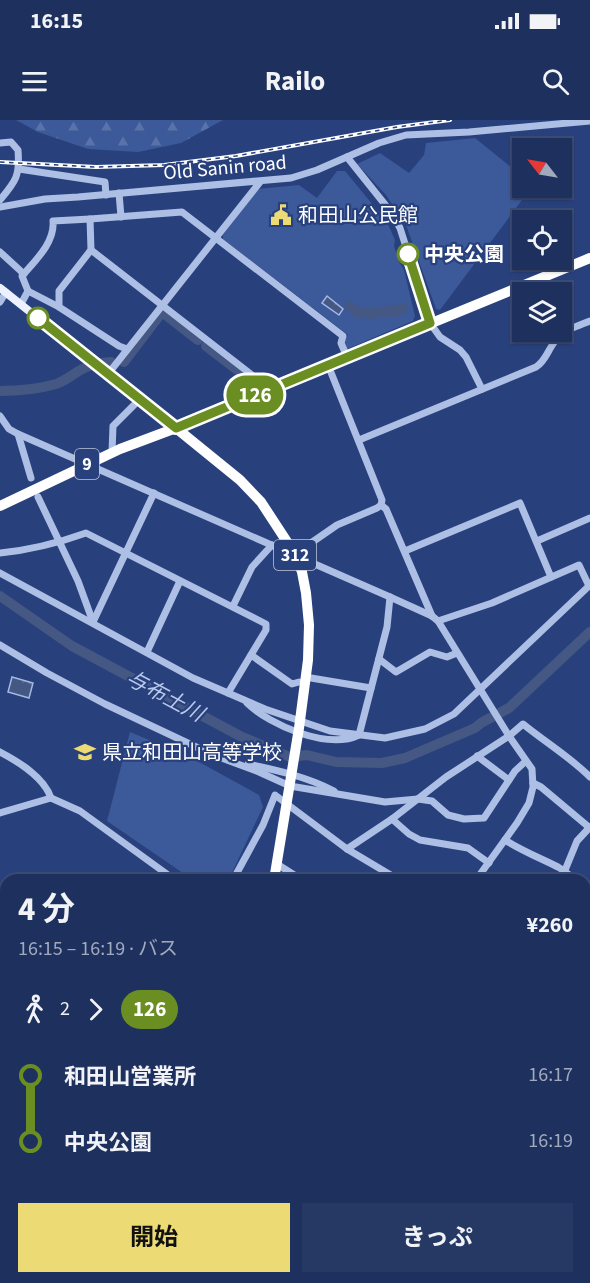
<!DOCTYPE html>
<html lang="ja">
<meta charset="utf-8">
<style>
:root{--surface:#1e315e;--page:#263964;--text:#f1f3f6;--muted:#a1a9bc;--line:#3c4c73;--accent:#ecda74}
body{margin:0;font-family:"Source Sans 3","Noto Sans JP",sans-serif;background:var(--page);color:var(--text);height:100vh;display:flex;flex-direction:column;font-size:22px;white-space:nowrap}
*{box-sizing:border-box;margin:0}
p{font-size:20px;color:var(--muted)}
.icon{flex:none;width:33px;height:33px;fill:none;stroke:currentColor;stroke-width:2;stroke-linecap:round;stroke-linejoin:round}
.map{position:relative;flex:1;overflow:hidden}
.sheet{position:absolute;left:0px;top:754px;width:591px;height:410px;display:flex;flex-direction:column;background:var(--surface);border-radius:18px 18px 0 0;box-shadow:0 2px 4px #0004,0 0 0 2px var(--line)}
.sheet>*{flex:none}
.badge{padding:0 12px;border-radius:20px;font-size:21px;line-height:39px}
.needle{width:39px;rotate:301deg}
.controls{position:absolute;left:512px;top:18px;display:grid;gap:12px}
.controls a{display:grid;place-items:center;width:60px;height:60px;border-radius:0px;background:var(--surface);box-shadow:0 2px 4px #0004,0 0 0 2px var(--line);font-size:30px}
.map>.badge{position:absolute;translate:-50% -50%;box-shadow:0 0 0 3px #fff}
.legs{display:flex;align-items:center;gap:9px;height:66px;padding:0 18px;font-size:20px}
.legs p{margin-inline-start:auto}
.overview{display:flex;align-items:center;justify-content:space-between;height:102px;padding:0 18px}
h1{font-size:33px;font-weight:700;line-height:45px}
.button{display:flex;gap:12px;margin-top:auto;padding:12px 18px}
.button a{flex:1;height:69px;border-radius:0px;background:var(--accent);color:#111;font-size:24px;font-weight:700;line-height:69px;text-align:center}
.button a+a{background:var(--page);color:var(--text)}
ul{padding:0 18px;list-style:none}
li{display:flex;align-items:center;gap:21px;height:66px;font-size:22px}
li i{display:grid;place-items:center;width:9px;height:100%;margin:0 8px;background:currentColor}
li i::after{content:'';width:15px;height:15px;margin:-8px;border:4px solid;border-radius:50%;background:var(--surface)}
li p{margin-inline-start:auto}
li:first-child i{background:linear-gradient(#0000 50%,currentColor 0)}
li:last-child i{background:linear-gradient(currentColor 50%,#0000 0)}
.status{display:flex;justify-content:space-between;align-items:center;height:42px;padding:0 30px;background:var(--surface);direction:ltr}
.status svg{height:16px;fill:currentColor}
header{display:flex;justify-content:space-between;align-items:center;height:78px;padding:0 18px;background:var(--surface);font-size:27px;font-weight:700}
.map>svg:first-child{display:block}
</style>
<div class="status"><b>16:15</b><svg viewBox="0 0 49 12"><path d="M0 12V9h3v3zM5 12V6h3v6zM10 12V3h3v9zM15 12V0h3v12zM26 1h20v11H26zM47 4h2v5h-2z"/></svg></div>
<header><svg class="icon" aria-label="menu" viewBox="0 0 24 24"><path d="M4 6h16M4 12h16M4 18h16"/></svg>Railo<svg class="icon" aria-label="search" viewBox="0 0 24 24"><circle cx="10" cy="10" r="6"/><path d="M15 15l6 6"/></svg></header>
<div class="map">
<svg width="590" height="1163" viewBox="0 0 590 1163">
<defs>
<pattern id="forest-firs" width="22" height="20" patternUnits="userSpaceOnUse" patternTransform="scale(1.5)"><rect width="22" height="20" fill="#3c599a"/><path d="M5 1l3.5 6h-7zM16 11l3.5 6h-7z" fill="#5972a9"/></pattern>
<pattern id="water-ripples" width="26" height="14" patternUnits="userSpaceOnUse" patternTransform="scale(1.5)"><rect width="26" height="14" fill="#455783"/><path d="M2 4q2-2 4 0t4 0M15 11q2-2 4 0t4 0" fill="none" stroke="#617096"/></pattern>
</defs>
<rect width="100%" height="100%" fill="#28417d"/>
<polygon fill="url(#forest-firs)" points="16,0 223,0 181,23 138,32 88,29 38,12"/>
<g fill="#3c599a">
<polygon points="475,18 522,56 522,68 531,68 440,190 436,189 406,105 386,75 357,44 380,33 409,53 424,35 426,23"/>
<polygon points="337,51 345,51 387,102 395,120 394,126 399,142 404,150 415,196 413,201 347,229 344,221 348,215 223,119 223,115 257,69 299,65 317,78"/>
<polygon points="130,612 190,637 259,675 263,687 229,759 193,760 107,701"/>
</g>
<g fill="url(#water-ripples)" stroke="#a2b8e5" stroke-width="1.5">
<polygon points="327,176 343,189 339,195 322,183"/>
<polygon points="12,557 33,563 29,578 8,572"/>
</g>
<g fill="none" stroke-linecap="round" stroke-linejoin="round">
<g stroke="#455783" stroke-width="10">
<polyline points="350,186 356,192 373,194 373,192 384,192 392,190 393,193 403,188"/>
<polyline points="206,226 257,265"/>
<polyline points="124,242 162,192 198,220"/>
<polyline points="102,243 111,242"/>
<path d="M0,271C18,271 39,269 56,264C68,260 77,250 89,246"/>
<polyline points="0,476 72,526 240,616 290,637 307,635 336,642 382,643 405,638 475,608 481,603 509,588 590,512"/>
</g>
<g stroke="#adbfe4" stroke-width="7">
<path d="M0,23L11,22L18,30C20,56 16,61 0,80"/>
<polyline points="347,37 391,92 400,108 430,203 440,217 460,230 466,237 482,269"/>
<polyline points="19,49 105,62 106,75"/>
<polyline points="119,73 121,97"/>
<polyline points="0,87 45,79 78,77 291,58 317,50 379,23 406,15 469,12 590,1"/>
<polyline points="91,130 270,269"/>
<polyline points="0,132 24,154"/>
<polyline points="28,171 59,187"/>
<polyline points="0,182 6,172"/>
<path d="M21,184L28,171L22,156C36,140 55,122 53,101L90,99"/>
<polyline points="127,229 119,226 59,187 59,171 91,130 90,99 182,92 343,216 341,223 347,237"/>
<polyline points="108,254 260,62"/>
<polyline points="0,296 9,309 18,314 390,477 432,496 438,501 509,616 532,649 533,667 529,683 517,703 476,760"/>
<polyline points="18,314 31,358"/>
<path d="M359,320L536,247C546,241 548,229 556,220C564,210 578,206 590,201"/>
<polyline points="112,332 113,306 140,279"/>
<polyline points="38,377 78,461 93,502"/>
<polyline points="381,385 386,389 432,496"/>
<polyline points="537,421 590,398"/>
<polyline points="405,431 520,383 551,457"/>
<path d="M0,433C30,430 58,423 86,413L266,504V510L228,573"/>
<polyline points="295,434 337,405 377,388 381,385 382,380 328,245"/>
<polyline points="0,453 193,558 228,573 265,589 330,611 385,618 425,609 454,594 590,465"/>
<polyline points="233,486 252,447 272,425"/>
<polyline points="438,501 492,483 579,445 589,466"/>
<polyline points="93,502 154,373"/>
<polyline points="0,525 47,553 105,584 211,634 259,652 290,666 385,682 418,679 432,681 448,695 464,699 484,698 515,651 526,641"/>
<polyline points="147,532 180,461"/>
<polyline points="251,535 292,564 299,562"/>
<polyline points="379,539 396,552 430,532 447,537 457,533"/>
<polyline points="311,558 371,568"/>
<path d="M247,583C271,606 328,630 359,615L387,507L390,477"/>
<path d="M0,632C19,642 44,657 51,678"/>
<polyline points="477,636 509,660"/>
<path d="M248,644C276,650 308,657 334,671"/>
<polyline points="533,663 541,667 590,708"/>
<polyline points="0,693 51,678 80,691 175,760"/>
<polyline points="392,699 409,714 420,720 468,728 489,743"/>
<path d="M505,720C522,731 540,738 558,747C565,751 570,757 579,760"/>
<path d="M347,729L392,699L446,657L509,616L523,604C545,622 570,637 590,657"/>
<polyline points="277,744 302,760"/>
<polyline points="233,760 263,705 275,675 347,729 399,760"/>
<polyline points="561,760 577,721 590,707"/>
<polyline points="585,763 590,765"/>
<polyline points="585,830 590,828"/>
<polyline points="585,847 590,850"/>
<polyline points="585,890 590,893"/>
<polyline points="585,1008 590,1013"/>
<polyline points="585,1037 590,1034"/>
<polyline points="585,1147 590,1157"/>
<polyline points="18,1158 19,1163"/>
<polyline points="61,1158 64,1163"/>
<polyline points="472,1158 474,1163"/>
<polyline points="141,1163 151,1158"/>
</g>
<polyline stroke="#edf1fd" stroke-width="8" points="0,168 176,308"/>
<g stroke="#fff" stroke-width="10">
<polyline points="176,308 240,360 261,382 295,434 302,452 306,473 309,505 308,540 299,608 274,760"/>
<polyline points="0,386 120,329 176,308 590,138"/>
<polyline points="330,1158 332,1163"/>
</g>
<defs>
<polyline id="rail" points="0,42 96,47 164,45 236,36 397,7 450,0"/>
</defs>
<use href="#rail" stroke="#fff" stroke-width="4"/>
<use href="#rail" stroke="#28417d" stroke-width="1.5" stroke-dasharray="4.5" stroke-linecap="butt"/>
</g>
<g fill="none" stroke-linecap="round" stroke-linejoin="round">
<defs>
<polyline id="line-1" points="38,198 176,308 430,203 408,134"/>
</defs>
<use href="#line-1" stroke="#fff" stroke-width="14"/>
<use href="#line-1" stroke="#6b8e23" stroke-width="9"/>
</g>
<defs>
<symbol id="civic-bare" viewBox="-9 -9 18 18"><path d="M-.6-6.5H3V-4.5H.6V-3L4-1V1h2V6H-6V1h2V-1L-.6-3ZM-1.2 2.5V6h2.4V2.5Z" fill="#ecda74" stroke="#28417d" stroke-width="2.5" paint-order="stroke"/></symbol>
<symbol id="school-bare" viewBox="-9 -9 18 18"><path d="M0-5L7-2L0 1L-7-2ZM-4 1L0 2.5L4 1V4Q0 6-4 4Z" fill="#ecda74" stroke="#28417d" stroke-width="2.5" paint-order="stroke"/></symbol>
</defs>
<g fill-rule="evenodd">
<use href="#civic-bare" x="266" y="80" width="30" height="30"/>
<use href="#school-bare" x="70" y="617" width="30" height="30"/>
</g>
<g fill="#fff" stroke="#6b8e23" stroke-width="3">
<circle cx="408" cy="134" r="10"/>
<circle cx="38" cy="198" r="10"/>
</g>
<g text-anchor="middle" stroke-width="4.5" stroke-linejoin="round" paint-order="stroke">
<g fill="#28417d" stroke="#bec6d8" stroke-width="1.5">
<rect x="75" y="329" width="24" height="30" rx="4.5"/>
<rect x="274" y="420" width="42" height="30" rx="4.5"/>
</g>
<g font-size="18" font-weight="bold" fill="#fff">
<text x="87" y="350">9</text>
<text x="295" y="441">312</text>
</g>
<g font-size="20" fill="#fff" stroke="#28417d">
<text transform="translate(225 47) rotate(-5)" y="7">Old Sanin road</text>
</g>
<g font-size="20" fill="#fff" stroke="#28417d" text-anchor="start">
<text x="298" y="102">和田山公民館</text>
<text x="102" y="639">県立和田山高等学校</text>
</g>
<g font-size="20" font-weight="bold" fill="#fff" stroke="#28417d" text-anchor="start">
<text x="424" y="141">中央公園</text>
</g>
<g font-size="21" font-style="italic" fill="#b9c9ec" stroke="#28417d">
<text transform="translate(165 576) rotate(28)" y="7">与布土川</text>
</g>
</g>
</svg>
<div class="controls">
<a><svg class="needle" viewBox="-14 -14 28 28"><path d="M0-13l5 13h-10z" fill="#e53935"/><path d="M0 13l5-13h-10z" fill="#a1a9bc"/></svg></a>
<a><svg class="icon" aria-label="locate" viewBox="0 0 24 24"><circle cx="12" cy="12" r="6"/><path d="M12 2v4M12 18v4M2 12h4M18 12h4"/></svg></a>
<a><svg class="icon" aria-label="layers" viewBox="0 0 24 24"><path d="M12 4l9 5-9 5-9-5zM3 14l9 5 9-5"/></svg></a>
</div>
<b class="badge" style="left:255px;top:275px;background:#6b8e23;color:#fff">126</b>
<section class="sheet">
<div class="overview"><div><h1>4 分</h1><p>16:15 – 16:19 · バス</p></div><b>¥260</b></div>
<div class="legs"><svg class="icon" aria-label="walk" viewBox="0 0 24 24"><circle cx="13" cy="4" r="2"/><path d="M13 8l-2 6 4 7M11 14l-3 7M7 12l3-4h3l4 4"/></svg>2<svg class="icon" aria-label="forward" viewBox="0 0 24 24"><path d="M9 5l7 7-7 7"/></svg><b class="badge" style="background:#6b8e23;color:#fff">126</b></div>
<ul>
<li><i style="color:#6b8e23"></i><b>和田山営業所</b><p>16:17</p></li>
<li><i style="color:#6b8e23"></i><b>中央公園</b><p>16:19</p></li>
</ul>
<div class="button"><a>開始</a><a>きっぷ</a></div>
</section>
</div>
